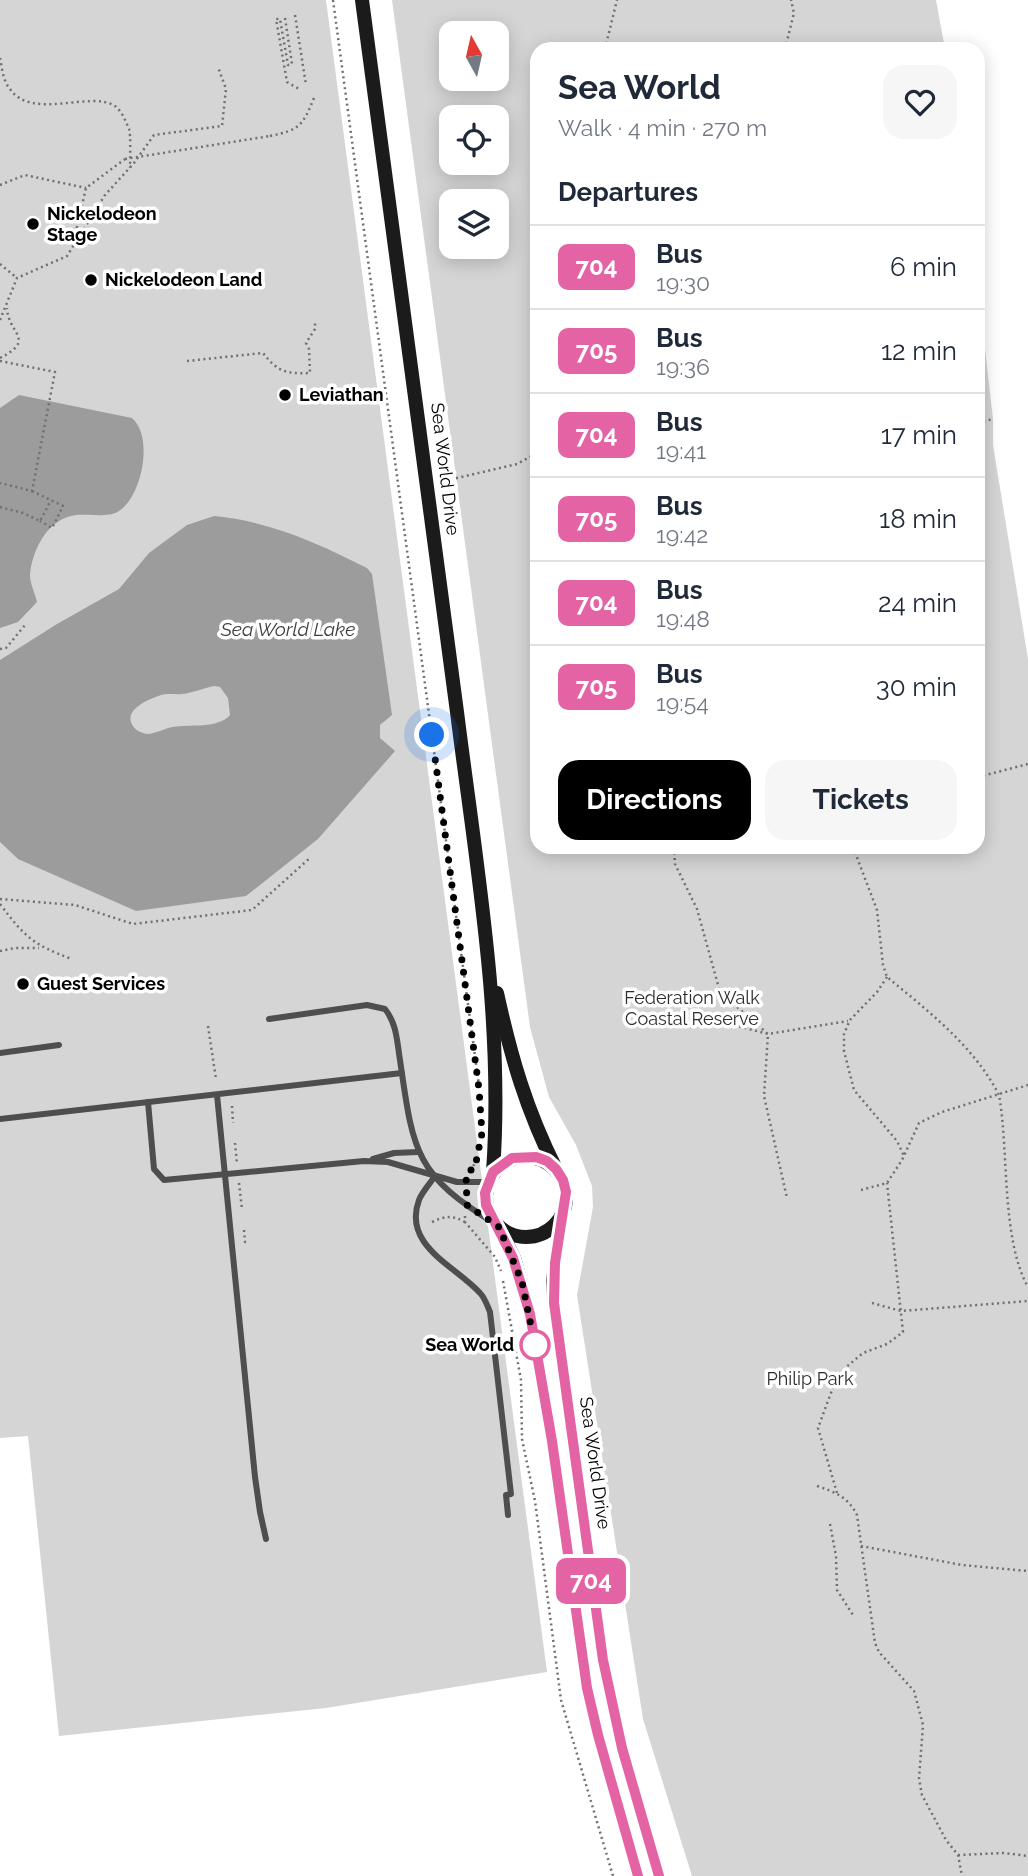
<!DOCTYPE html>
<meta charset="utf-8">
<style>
:root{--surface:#fff;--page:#f6f6f7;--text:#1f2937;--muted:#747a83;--line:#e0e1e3;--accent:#000}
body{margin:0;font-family:Raleway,sans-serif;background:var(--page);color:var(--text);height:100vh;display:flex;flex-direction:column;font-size:26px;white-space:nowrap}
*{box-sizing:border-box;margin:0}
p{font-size:23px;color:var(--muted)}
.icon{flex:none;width:38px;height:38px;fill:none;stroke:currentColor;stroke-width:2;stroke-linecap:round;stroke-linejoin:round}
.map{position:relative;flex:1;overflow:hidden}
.drawer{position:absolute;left:530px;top:42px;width:455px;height:812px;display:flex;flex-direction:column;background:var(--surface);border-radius:21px;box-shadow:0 4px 18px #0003}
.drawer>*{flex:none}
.badge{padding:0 14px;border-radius:10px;font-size:24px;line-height:46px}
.needle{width:46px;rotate:352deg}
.tools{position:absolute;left:439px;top:21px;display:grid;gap:14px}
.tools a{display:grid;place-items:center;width:70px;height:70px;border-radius:14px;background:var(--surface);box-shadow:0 4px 18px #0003;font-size:35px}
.you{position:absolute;width:35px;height:35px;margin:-18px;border:5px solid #fff;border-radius:50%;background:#1a73e8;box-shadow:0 0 0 10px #1a73e833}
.map>.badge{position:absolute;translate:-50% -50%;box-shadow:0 0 0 4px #fff}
h2{padding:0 28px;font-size:26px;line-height:63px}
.round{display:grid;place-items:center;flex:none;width:74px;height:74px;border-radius:21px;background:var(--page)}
.summary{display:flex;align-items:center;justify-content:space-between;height:119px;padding:0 28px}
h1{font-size:33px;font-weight:700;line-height:52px}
.button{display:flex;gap:14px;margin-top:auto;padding:14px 28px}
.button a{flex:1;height:80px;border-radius:21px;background:var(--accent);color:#fff;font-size:28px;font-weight:700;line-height:80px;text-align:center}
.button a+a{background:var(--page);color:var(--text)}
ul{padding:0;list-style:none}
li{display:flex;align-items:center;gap:21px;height:84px;padding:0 28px;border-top:2px solid var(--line)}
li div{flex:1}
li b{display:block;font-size:26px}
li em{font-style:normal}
li .badge{min-width:77px;font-weight:700;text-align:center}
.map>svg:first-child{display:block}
</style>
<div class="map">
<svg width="1028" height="1876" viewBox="0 0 1028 1876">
<rect width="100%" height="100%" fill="#fff"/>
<g fill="#d5d5d5" fill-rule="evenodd">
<polygon points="0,0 326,0 547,1672 326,1708 59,1736 28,1436 0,1438"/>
<path d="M392,0H936L945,49H537V847H978V288L993,419V445L1028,659V1876H692L643,1719L577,1295L593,1207L592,1186L576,1145L549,1097L530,1027ZM452,33H497V79H452ZM452,117H497V163H452ZM452,201H497V247H452Z"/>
</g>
<g fill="#9c9c9c" fill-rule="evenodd">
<path d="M19,395L132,418C154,437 142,496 119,511C108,518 89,514 76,515C48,518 32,550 30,575C30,584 35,593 37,602L18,622L0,628V408Z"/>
<path d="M214,516C269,521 318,543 367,568L372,574L392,715L380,725V738L395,751L318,839L246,896L136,911L18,859L0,842V660L57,624L119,589L149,553L187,525ZM214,686L220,687L228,698L230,715C218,729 190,724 173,727C165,728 155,734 147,734C142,733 136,731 133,726C122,710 149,699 161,695C168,693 175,695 182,694C193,693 203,688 214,686Z"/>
</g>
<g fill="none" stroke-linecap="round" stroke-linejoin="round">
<g stroke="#707070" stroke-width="2.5" stroke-dasharray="2 3.5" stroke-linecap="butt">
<polyline points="333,0 479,1086"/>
<polyline points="295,15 306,85"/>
<polyline points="285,18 292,64 288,65 280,19 276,19 287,82 301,90"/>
<polyline points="605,49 617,0"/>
<polyline points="785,49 794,13 791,0"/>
<path d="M0,58C2,68 3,81 10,89C32,121 91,90 115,106C122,111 126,122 129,129C131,134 130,160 130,168"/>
<path d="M270,136C300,130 303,125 314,98"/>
<polyline points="0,185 25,175 86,188"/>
<polyline points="73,244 86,188 125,159"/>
<polyline points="0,264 17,278"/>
<polyline points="0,320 17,278 67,256 105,195 134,163 154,135 222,126 226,89 218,67"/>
<path d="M0,358C37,339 8,334 7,308"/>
<polyline points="0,361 55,372 32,491 0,483"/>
<path d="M187,361L263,353C278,372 286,374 310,373L309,349L306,343L315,329V321"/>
<polyline points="978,423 993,419"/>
<polyline points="440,482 517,464 537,453"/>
<polyline points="32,491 63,506 52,528 40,521"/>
<polyline points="0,507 23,513 40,521 51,500"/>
<polyline points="0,649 6,648 26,624"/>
<polyline points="978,777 1028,764"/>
<polyline points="674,847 675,864 697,909 720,992 768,1034 764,1096 787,1198"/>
<path d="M853,847L877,910L883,965L887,977C928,1011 974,1046 999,1095C1009,1150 1001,1239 1028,1287"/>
<polyline points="0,899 75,905 133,924 252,910 311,857"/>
<path d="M0,904C25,937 33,945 72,959"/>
<polyline points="0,951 15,948 39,948"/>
<polyline points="887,977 877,992 850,1020 844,1034 844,1051 854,1090 897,1141 904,1156"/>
<polyline points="208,1026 216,1079"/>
<polyline points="690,1027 730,1024 768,1034 848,1021"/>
<polyline points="232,1106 233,1123"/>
<polyline points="235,1143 237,1164"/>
<polyline points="471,1171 477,1158"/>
<polyline points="239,1183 242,1209"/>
<polyline points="861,1190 887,1183 902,1160 919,1123 942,1112 1028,1085"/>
<polyline points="465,1216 465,1222 495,1257 501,1271"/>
<path d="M432,1222C445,1216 452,1215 465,1222"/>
<polyline points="244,1230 245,1242 248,1242"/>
<polyline points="503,1281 521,1380 522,1439 535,1501 561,1700 613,1876"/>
<polyline points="872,1303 901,1311 1028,1301"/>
<path d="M817,1486C835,1492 848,1497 857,1515L875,1643L879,1652L914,1691L923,1725L919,1779L922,1795L946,1840L958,1855L962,1876"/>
<polyline points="837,1493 818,1428 838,1374 863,1353 887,1344 903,1332 887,1183"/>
<polyline points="830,1524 836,1556 837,1590 853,1615"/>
<polyline points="861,1546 962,1565 1028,1571"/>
<polyline points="958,1855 1004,1853 1028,1856"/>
</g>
<g stroke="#4e4e4e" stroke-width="6">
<path d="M269,1019L367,1005L385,1009C397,1024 397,1042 400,1060C413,1150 414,1175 496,1224"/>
<polyline points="0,1053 59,1045"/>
<polyline points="217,1095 255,1477 260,1512 266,1539"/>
<polyline points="148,1102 154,1169 164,1180 364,1161 388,1162 457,1182 488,1182"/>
<polyline points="0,1119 402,1073"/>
<polyline points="373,1159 394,1153 418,1152"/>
<path d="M434,1177C430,1184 422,1192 419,1200C402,1246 456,1266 480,1293C485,1298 487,1305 490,1312L511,1494L506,1495L508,1515"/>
</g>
<g stroke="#1b1b1b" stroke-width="14">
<path d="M362,0C394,237 427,474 457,712C476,864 504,1019 493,1172"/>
<path d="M497,993C511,1057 526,1109 556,1169"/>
<circle cx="526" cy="1197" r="40"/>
<polyline points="561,1216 553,1281 554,1303 603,1660 622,1748 659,1876"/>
<polyline points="499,1227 514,1258 530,1314 552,1441 587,1688 598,1735 638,1876"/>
</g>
<polyline stroke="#707070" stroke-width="2.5" stroke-dasharray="2 3.5" stroke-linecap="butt" points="125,159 270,136"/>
</g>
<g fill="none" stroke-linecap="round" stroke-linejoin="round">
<defs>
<polyline id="line" points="638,1876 598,1735 587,1688 552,1441 530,1314 513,1258 486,1205 485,1193 493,1172 512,1158 536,1157 547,1161 556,1169 563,1180 566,1192 555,1263 554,1303 603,1660 622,1748 659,1876"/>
</defs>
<use href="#line" stroke="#fff" stroke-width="16"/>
<use href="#line" stroke="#e463a4" stroke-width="10"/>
<polyline stroke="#000" stroke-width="7" stroke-dasharray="0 12.6" points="432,735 479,1089 482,1133 475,1167 466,1174 467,1205 499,1227 522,1282 535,1345"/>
</g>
<g fill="#000" stroke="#fff" stroke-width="2.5">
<circle cx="33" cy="224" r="7"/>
<circle cx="91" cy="280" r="7"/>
<circle cx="285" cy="395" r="7"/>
<circle cx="23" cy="984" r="7"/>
</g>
<circle fill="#fff" stroke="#e463a4" stroke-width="3.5" cx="535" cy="1345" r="14"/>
<g text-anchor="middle" stroke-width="7" stroke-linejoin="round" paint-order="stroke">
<g font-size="18" font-weight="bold" fill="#000" stroke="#fff" text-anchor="start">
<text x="47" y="220">Nickelodeon<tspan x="47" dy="21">Stage</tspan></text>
<text x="105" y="286">Nickelodeon Land</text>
<text x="299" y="401">Leviathan</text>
<text x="37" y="990">Guest Services</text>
</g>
<g font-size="18" fill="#000" stroke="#fff">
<text transform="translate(445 469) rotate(83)" y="6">Sea World Drive</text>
<text transform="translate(595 1463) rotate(82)" y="6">Sea World Drive</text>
</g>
<g font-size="18" fill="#2c2c2c" stroke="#fff">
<text x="692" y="1004">Federation Walk<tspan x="692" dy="21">Coastal Reserve</tspan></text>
<text x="810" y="1385">Philip Park</text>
</g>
<g font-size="18" font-weight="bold" fill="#000" stroke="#fff" text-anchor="end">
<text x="514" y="1351">Sea World</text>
</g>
<g font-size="19" font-style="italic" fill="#3d3d3d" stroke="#fff">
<text x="288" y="636">Sea World Lake</text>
</g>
</g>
</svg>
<div class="tools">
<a><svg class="needle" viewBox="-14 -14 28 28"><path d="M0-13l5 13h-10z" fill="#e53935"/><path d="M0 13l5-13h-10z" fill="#747a83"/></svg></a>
<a><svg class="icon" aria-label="locate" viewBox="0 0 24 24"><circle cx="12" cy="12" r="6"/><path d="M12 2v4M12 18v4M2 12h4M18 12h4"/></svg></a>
<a><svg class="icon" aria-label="layers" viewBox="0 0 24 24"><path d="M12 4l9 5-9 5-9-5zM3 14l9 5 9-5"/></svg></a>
</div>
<div class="you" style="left:432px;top:735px"></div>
<b class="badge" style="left:591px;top:1581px;background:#e463a4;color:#fff">704</b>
<section class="drawer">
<div class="summary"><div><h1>Sea World</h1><p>Walk · 4 min · 270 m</p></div><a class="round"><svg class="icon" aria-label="heart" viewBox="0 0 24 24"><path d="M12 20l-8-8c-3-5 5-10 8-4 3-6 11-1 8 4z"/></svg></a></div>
<h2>Departures</h2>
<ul>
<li><span class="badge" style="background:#e463a4;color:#fff">704</span><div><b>Bus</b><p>19:30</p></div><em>6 min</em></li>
<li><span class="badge" style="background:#e463a4;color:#fff">705</span><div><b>Bus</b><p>19:36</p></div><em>12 min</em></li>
<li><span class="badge" style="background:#e463a4;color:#fff">704</span><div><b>Bus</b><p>19:41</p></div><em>17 min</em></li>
<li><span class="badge" style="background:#e463a4;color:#fff">705</span><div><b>Bus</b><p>19:42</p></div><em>18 min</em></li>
<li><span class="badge" style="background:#e463a4;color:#fff">704</span><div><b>Bus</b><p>19:48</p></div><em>24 min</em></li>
<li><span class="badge" style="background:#e463a4;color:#fff">705</span><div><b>Bus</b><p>19:54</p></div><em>30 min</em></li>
</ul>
<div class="button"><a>Directions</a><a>Tickets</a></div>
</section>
</div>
